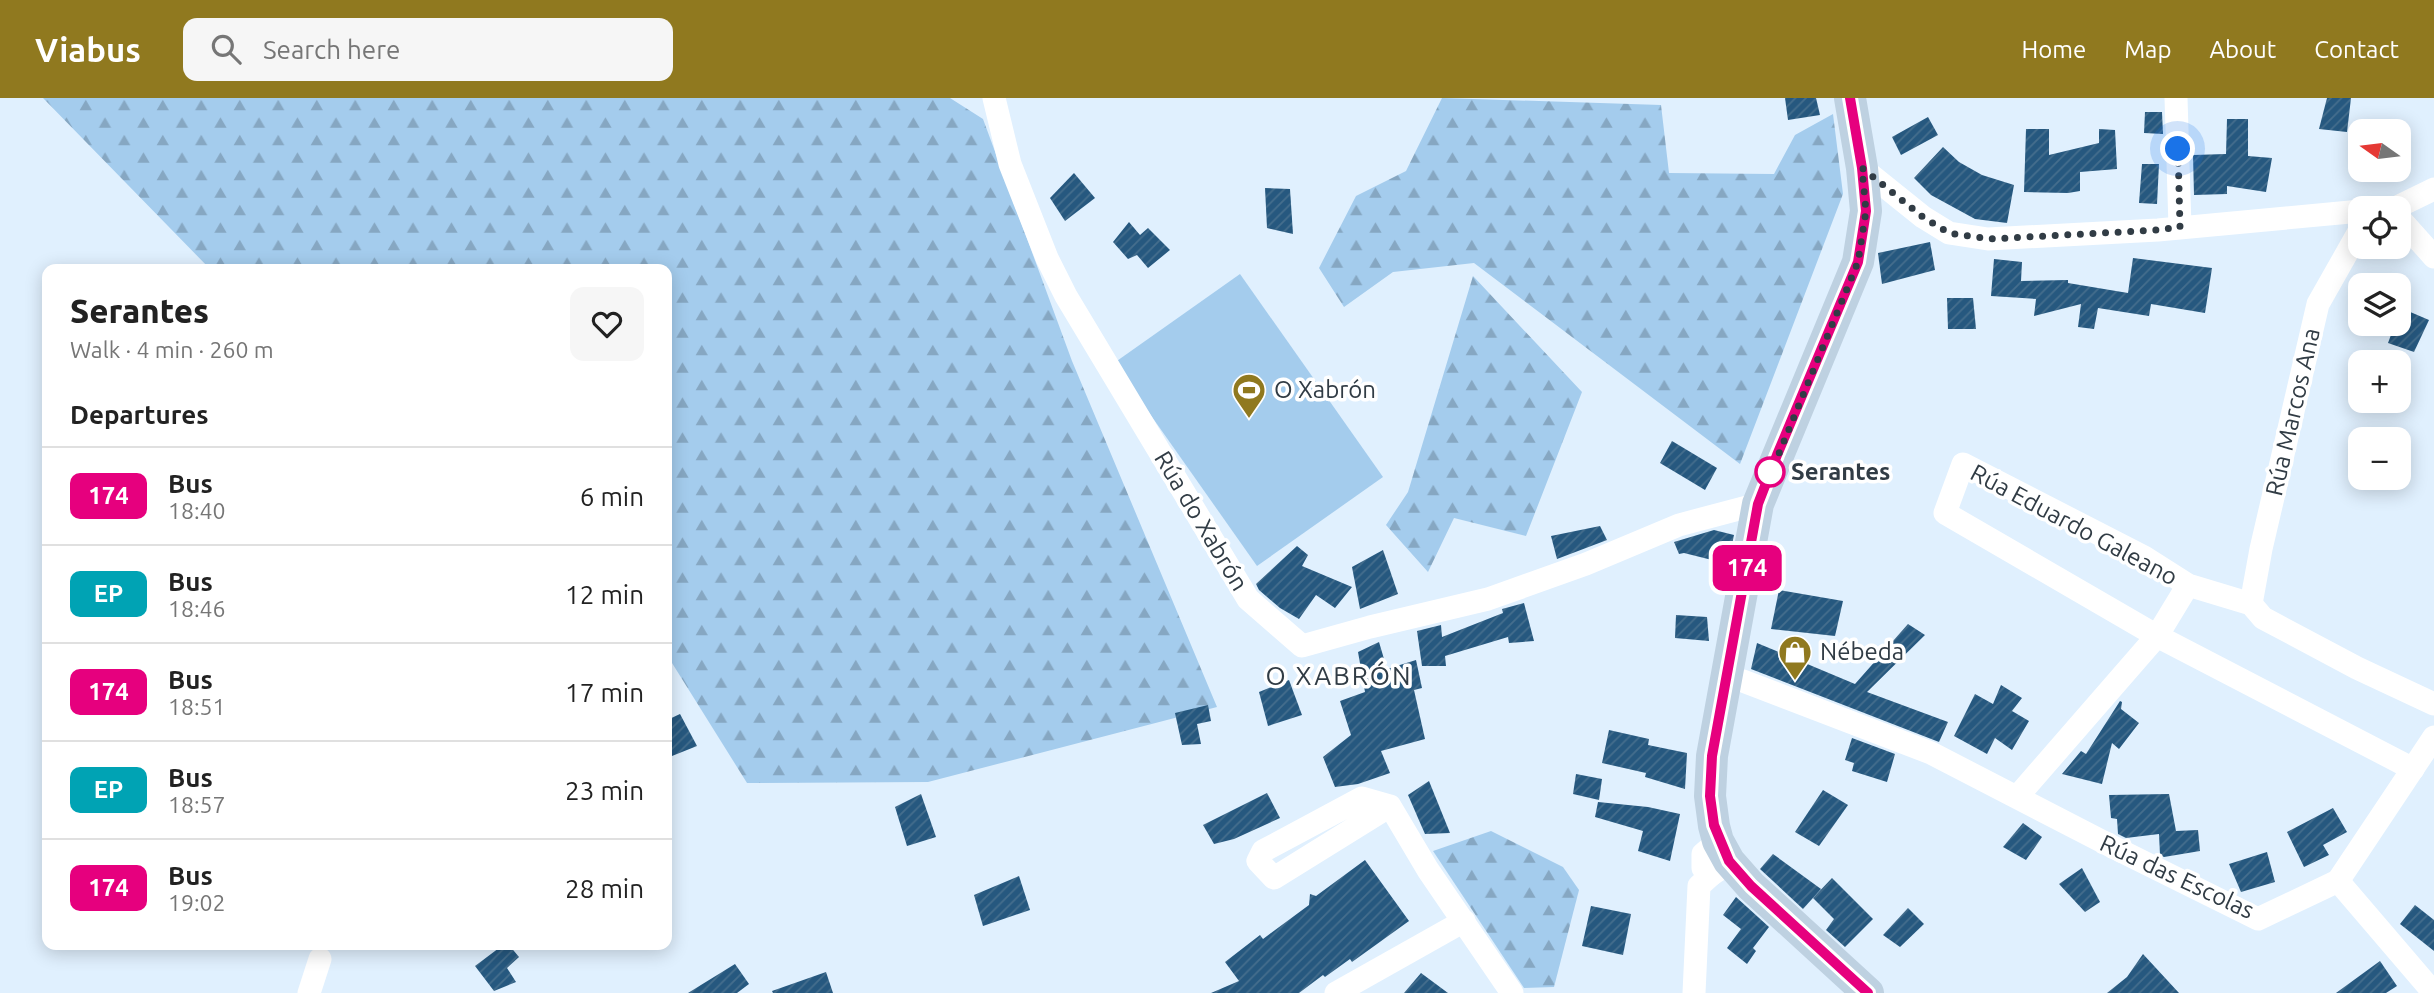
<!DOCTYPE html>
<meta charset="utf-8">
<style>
:root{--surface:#fff;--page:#f6f6f6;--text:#222;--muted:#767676;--line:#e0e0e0;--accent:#90791f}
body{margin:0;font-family:Ubuntu,sans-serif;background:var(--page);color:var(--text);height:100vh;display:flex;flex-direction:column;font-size:26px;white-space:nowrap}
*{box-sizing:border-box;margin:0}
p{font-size:23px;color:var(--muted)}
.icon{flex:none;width:38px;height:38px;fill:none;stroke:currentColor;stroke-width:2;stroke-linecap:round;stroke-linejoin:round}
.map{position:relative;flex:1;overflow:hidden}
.panel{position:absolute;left:42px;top:166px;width:630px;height:686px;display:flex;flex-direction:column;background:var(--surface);border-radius:14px;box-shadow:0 4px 18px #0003}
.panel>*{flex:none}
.badge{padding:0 14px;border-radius:10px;font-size:24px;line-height:46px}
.needle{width:46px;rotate:284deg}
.fabs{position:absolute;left:2348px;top:21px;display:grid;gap:14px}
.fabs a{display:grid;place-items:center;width:63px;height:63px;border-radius:14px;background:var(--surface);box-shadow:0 4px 18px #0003;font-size:35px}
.you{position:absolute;width:35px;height:35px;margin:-18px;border:5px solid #fff;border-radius:50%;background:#1a73e8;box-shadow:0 0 0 10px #1a73e833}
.map>.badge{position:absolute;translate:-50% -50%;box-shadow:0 0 0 4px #fff}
h2{padding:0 28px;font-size:26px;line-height:63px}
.round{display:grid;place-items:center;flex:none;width:74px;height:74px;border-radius:14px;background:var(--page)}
.overview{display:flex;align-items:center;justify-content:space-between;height:119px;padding:0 28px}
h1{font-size:33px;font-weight:800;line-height:52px}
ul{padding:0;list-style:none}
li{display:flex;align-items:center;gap:21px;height:98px;padding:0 28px;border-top:2px solid var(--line)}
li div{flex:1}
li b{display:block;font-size:26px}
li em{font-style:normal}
li .badge{min-width:77px;font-weight:700;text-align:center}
header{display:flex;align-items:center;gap:42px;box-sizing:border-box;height:98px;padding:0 35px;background:var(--accent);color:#fff}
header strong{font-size:33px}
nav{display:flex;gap:38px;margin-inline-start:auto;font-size:24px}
.search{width:490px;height:63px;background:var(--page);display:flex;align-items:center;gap:18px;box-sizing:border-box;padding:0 24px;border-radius:14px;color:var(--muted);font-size:26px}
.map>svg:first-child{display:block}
</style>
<header>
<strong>Viabus</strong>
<div class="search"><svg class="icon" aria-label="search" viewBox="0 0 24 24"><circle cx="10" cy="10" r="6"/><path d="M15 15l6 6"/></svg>Search here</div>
<nav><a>Home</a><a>Map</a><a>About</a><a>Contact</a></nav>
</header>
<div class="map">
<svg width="2434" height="895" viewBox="0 0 2434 895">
<defs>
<pattern id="forest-firs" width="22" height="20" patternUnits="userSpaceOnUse" patternTransform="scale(1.75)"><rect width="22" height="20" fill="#a4cced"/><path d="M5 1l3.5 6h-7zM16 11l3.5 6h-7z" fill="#86a7c2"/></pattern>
<pattern id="building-hatch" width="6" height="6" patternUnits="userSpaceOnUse" patternTransform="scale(1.75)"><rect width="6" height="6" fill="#26587f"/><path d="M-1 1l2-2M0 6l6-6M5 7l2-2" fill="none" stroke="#456e8d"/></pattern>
</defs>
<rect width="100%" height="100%" fill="#e0f0fe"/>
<g fill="url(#forest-firs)">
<polygon points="43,0 950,0 983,21 1072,263 1217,609 928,684 747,685 667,557 667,172 210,171"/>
<polygon points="1442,0 1661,7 1669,75 1774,76 1795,37 1833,16 1843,96 1740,366 1474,165 1393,174 1344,209 1319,170 1356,98 1406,73"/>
<polygon points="1473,178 1582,294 1526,438 1454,420 1428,474 1386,427 1408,394"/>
<polygon points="1491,733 1563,769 1579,792 1554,889 1524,890 1433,753"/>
</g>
<polygon fill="#a4cced" points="1240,176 1383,379 1257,468 1114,265"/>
<g fill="url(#building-hatch)">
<polygon points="1785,0 1816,0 1820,17 1788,22"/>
<polygon points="2327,0 2351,0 2347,34 2319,31"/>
<polygon points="2145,14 2162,14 2163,36 2144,35"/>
<polygon points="1928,19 1938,37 1901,57 1892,39"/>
<polygon points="2227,21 2248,21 2248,58 2272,60 2266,94 2227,88 2227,96 2194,97 2193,57 2226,56"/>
<polygon points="2026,31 2049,31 2049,57 2099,45 2099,31 2115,32 2117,71 2080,74 2080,93 2068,95 2024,94"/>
<polygon points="1943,49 1959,64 1982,77 2014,87 2007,125 1975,121 1931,97 1914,80"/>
<polygon points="2142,66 2159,66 2157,106 2139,105"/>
<polygon points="1074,75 1095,100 1065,123 1050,100"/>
<polygon points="1265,90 1290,91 1293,136 1267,130"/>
<polygon points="1129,124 1140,137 1148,130 1170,152 1148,170 1137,157 1128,161 1113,144"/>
<polygon points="1930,144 1935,172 1882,186 1878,155"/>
<polygon points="2133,160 2212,170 2205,215 2151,206 2149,218 2098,210 2094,231 2078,229 2081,206 2034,218 2036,201 1991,198 1994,161 2022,164 2021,183 2068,182 2068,185 2128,195"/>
<polygon points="1947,200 1973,200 1976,231 1948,231"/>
<polygon points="2401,210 2429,222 2414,254 2388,245 2395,226 2399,226"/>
<polygon points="1672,343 1717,370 1705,392 1660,365"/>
<polygon points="1600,428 1607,442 1557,461 1551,438"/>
<polygon points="1714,432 1734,437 1728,466 1684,455 1679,456 1674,444"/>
<polygon points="1297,448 1308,457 1302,468 1352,489 1335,510 1316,497 1299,521 1280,510 1259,492 1256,486"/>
<polygon points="1383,452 1398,496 1360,511 1352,469"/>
<polygon points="1779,492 1843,503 1835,538 1771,531"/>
<polygon points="1524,505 1534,543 1509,545 1508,539 1445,558 1446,568 1422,568 1417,533 1441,527 1442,539 1503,515 1502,511"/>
<polygon points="1676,517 1707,519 1709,543 1675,540"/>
<polygon points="1908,526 1925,537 1867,594 1948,624 1939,644 1751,571 1757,545 1855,586"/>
<polygon points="1379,544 1387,571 1416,562 1422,590 1414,592 1425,641 1381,653 1390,675 1358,686 1335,689 1323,659 1351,637 1340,603 1365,594 1358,554"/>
<polygon points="1289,582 1302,617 1268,628 1259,594"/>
<polygon points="2001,587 2022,600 2012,613 2029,623 2012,652 1995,640 1987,656 1954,638 1975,596 1993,606"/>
<polygon points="2120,603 2122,604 2121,611 2139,625 2119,651 2112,645 2102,686 2062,676 2081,653 2086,656"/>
<polygon points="1208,607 1211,623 1197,626 1201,646 1182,647 1175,615"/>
<polygon points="680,616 697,648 667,660 667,622"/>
<polygon points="1609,632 1649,641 1648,647 1687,655 1685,691 1645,679 1646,675 1602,665"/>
<polygon points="1852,640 1895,656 1887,684 1852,673 1854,665 1845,662"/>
<polygon points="1576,676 1602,681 1599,702 1573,696"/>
<polygon points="1429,683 1450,735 1425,736 1408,697"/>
<polygon points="1823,692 1848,707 1819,748 1795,734"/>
<polygon points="1267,695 1280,720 1234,741 1214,746 1203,727"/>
<polygon points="921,696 936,739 907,748 895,709"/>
<polygon points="2169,696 2176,733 2198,732 2200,753 2164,759 2160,757 2159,736 2126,740 2118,736 2117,721 2111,720 2109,697"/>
<polygon points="1598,704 1648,709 1680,716 1670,763 1638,753 1643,733 1595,719"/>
<polygon points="2333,710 2347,734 2323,747 2329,757 2304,769 2287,734"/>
<polygon points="2023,725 2042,739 2026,762 2003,749"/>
<polygon points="2267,754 2275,784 2241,794 2229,766"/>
<polygon points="1773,756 1821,791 1803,811 1760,771"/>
<polygon points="1365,762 1409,823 1352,864 1350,861 1325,879 1323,877 1299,895 1211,895 1239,883 1225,864 1260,837 1263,841 1309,807 1310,796 1316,798"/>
<polygon points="2082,770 2100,804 2085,814 2059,786"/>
<polygon points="1019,778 1030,812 983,828 974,797"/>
<polygon points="1832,780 1873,821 1845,849 1826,832 1834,821 1813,800"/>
<polygon points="1736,799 1769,829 1753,850 1756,853 1747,866 1727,850 1741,831 1723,817"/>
<polygon points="2415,807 2434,822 2434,853 2400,826"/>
<polygon points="1591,808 1631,816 1623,857 1582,848"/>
<polygon points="1908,810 1924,826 1900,849 1883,837"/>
<polygon points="503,847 509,847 519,859 507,870 516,884 494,893 475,868"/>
<polygon points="2143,856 2179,895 2107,895 2127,879"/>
<polygon points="2380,863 2397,888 2386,895 2336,895"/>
<polygon points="735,866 749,886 737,895 688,895"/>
<polygon points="826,874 833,895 773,895 772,893"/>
<polygon points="1421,875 1448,895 1404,895"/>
</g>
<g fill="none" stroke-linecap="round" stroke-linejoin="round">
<g stroke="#fff" stroke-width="23">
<polyline points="994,0 1010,66 1047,160 1066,198 1248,501 1302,548 1370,529 1488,501 1586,466 1679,427 1758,406"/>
<polyline points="2176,0 2180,129"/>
<polyline points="1862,70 1923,119 1949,135 1988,141 2158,132 2361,113"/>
<polyline points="2395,110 2434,91"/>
<polyline points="2399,120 2434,159"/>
<polyline points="2251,506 2261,451 2318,206 2361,130"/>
<polyline points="1728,580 1743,583 1931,655 2111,748 2258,821 2338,783 2427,887 2434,890"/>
<polyline points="2413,671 2157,538 1945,415 1963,366 2144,459 2188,487 2251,506 2263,520 2357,570 2434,606"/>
<polyline points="2017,699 2157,538 2188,487"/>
<polyline points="1390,708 1274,780 1258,763 1263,753 1362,700 1390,708 1428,772 1512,895"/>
<polyline points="1718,743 1703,756 1703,770 1711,777 1720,771"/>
<polyline points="2338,783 2434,639"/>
<polyline points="309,895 320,861"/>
<polyline points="1336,895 1464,823"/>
<polyline points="1694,895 1699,788 1711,777"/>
</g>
<polyline stroke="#bed1e1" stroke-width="32" points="1850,0 1862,70 1866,113 1858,164 1758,406 1712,658 1710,698 1714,728 1718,743 1729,763 1751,788 1868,895"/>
</g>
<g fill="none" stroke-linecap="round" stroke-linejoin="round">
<defs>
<polyline id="line" points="1850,0 1862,70 1866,113 1858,164 1777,357 1758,406 1712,658 1710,698 1714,727 1729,763 1751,788 1868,895"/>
</defs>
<use href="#line" stroke="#fff" stroke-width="16"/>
<use href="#line" stroke="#e6007e" stroke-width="10"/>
<polyline stroke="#313c45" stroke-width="7" stroke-dasharray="0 12.6" points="1770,374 1768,382 1858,164 1866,113 1862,70 1923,119 1949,135 1989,141 2158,132 2180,129 2178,51"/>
</g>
<defs>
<symbol id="stadium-pin" viewBox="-11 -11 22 30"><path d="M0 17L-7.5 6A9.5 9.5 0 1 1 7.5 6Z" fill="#90791f" stroke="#fff"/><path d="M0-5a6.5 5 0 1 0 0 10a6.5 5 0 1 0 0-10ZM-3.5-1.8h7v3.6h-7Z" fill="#fff"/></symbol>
<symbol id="shop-pin" viewBox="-11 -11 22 30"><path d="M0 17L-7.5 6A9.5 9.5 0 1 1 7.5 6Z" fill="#90791f" stroke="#fff"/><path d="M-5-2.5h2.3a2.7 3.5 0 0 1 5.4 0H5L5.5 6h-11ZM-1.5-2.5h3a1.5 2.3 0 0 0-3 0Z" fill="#fff"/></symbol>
</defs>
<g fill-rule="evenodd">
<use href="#stadium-pin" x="1230" y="273" width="38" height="52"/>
<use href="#shop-pin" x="1776" y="535" width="38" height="52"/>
</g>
<circle fill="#fff" stroke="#e6007e" stroke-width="3.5" cx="1770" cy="374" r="14"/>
<g text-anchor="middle" stroke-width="7" stroke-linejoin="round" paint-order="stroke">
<g font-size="24" fill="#313c45" stroke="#fff" text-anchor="start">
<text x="1274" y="300">O Xabrón</text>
<text x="1820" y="562">Nébeda</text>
</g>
<g font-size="24" fill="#313c45" stroke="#fff">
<text transform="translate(2293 314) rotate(-77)" y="8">Rúa Marcos Ana</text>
<text transform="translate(1201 423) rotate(59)" y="8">Rúa do Xabrón</text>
<text transform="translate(2074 427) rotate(28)" y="8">Rúa Eduardo Galeano</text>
<text transform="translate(2177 779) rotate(25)" y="8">Rúa das Escolas</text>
</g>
<g font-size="24" font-weight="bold" fill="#313c45" stroke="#fff" text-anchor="start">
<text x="1791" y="382">Serantes</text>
</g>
<g font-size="26" letter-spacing="2" fill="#313c45" stroke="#fff">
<text x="1339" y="587">O XABRÓN</text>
</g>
</g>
</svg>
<div class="fabs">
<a><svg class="needle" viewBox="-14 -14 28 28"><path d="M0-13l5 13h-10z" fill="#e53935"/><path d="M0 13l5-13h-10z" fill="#767676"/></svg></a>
<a><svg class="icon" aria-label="locate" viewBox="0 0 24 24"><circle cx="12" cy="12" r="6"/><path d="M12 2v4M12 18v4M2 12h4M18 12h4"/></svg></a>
<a><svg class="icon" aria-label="layers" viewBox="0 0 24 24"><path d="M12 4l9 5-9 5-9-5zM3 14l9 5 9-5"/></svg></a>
<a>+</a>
<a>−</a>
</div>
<div class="you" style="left:2178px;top:51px"></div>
<b class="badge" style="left:1747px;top:470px;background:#e6007e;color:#fff">174</b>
<section class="panel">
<div class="overview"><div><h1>Serantes</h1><p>Walk · 4 min · 260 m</p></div><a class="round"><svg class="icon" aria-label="heart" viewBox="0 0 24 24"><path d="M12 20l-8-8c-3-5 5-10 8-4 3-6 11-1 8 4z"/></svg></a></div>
<h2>Departures</h2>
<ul>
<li><span class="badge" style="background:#e6007e;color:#fff">174</span><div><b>Bus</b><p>18:40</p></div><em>6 min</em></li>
<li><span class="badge" style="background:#00a3b4;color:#fff">EP</span><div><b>Bus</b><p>18:46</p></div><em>12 min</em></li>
<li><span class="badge" style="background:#e6007e;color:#fff">174</span><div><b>Bus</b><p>18:51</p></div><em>17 min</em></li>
<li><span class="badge" style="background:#00a3b4;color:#fff">EP</span><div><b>Bus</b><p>18:57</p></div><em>23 min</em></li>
<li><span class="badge" style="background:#e6007e;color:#fff">174</span><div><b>Bus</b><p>19:02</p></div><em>28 min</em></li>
</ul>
</section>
</div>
